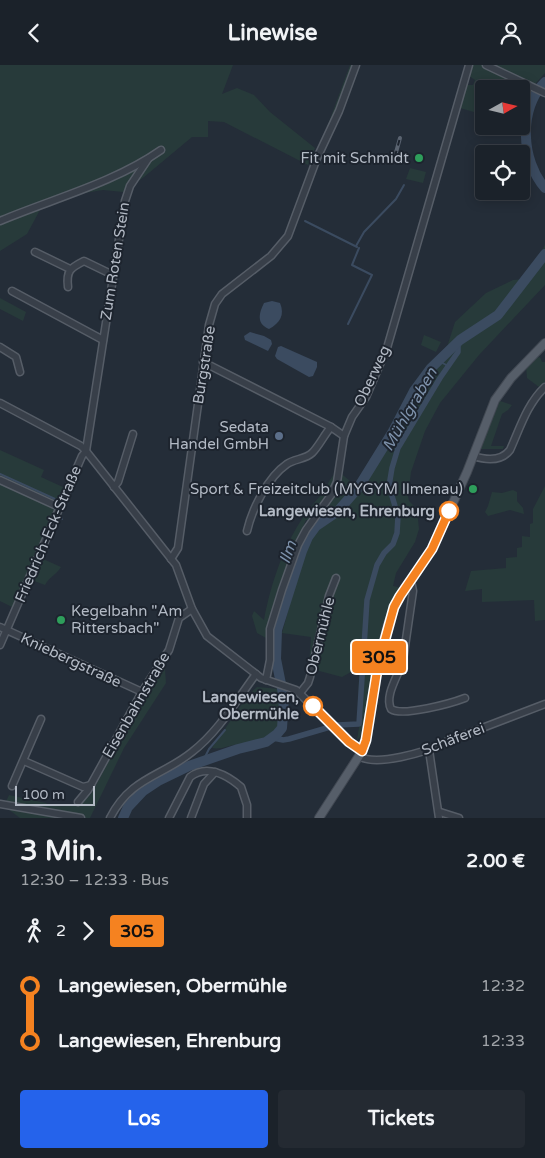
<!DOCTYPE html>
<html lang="de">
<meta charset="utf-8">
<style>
:root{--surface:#1b222a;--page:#242a32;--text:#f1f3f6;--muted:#a0a4a8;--line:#393f47;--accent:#2563eb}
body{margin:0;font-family:"Varela Round",sans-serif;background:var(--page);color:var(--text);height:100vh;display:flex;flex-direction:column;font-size:19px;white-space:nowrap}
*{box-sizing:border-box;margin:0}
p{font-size:16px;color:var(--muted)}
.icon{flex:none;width:28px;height:28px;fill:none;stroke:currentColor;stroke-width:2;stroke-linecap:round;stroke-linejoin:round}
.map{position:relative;height:753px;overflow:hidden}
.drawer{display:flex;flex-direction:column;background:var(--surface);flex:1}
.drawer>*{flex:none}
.badge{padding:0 10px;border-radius:4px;font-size:18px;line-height:32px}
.needle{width:32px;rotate:82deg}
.buttons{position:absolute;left:475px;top:15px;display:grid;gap:10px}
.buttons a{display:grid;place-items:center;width:55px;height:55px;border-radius:5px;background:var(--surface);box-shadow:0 2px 12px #0003,0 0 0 1px var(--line);font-size:25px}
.scale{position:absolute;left:15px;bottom:12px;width:80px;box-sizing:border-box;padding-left:5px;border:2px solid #b3bac5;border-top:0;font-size:14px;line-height:18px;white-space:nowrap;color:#b3bac5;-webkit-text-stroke:4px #1d242e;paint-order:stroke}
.map>.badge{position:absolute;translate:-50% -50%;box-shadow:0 0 0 2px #fff}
.legs{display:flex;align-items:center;gap:8px;height:55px;padding:0 20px;font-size:16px}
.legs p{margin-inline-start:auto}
.summary{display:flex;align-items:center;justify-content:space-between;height:85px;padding:0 20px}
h1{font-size:28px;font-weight:700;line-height:38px}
.button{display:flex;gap:10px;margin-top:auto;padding:10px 20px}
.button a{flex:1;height:58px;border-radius:5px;background:var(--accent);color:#fff;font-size:20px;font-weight:700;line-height:58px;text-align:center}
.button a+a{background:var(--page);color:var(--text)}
ul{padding:0 20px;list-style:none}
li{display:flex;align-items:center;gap:18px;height:55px;font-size:19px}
li i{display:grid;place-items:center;width:8px;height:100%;margin:0 6px;background:currentColor}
li i::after{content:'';width:12px;height:12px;margin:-6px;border:4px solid;border-radius:50%;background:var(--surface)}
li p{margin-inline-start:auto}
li:first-child i{background:linear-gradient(#0000 50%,currentColor 0)}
li:last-child i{background:linear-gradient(currentColor 50%,#0000 0)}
header{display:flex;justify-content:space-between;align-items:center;height:65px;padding:0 20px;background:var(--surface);font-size:22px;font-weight:700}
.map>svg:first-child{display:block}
</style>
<header><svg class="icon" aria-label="back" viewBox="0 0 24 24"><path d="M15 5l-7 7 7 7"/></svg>Linewise<svg class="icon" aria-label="person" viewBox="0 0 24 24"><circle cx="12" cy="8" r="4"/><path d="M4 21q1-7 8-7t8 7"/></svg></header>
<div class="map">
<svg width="545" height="753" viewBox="0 0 545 753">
<rect width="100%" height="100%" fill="#242d38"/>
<g fill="#273a3a">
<polygon points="0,0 233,0 222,29 237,23 254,30 270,47 315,83 308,100 224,57 208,56 208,72 192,72 144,112 123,127 103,125 78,129 41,143 27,169 0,186"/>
<polygon points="350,0 354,0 337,43 322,76"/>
<polygon points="472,0 482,0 527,22 527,27 531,29 525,41 522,63 517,61 521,61 521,24 484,24 484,50 460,43 467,20 473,20 475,15 469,11"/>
<polygon points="491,0 545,0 545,8 534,20"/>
<polygon points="410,103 426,107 423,118 406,114"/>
<path d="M545,179V220L479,290L440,338L425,366L411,407L408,431L409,436L417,444L419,464L415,477L396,508L393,521L402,523L393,533L384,559L372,604L363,669L357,675L361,650L358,649L359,609L351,607L342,612L312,604L309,600L311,572L282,568L304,488L317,456L306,455C289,492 272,533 266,573L257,568L252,551L254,546L264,555C271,518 284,479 306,448C310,442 316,436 321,430C327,422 329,413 338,406L356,421L389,377L447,282L455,257L486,228L513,215L524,214L538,197Z"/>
<polygon points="0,233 26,247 23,256 0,244"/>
<polygon points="424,270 441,277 436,287 421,280"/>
<polygon points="540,292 542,297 545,297 545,317 539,322 527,313 526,301 536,293"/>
<polygon points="500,336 512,340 508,345 502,349 491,381 504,381 503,384 480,384"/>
<polygon points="0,385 44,405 41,412 65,423 33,493 14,543 0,536"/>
<polygon points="545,421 545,555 535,556 534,535 482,537 482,524 465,526 471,506 506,503 506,493 517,492 517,483 522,482 522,471 530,472 530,459 533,458 533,444"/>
<polygon points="513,425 517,427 517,436 523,443 524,449 510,445 488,451 485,447 488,441 492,427 502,428"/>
<path d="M43,494L61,502C57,509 49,512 45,520L34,516Z"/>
<path d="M163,602L165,604L166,618L124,683L90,753H20L4,741L9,730L46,738L49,741C68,741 81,744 93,726L145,628Z"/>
<path d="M257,622L280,624C287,666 278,672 239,679C230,680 221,685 212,683L248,630Z"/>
</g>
<g fill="#3b4b60">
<path d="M272,236L280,238C285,250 280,258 269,264C256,259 259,248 264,238Z"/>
<polygon points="250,267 264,271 271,275 272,279 268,286 245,275 244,271"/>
<polygon points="281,281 317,297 317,302 313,311 309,312 277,294 275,291 278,282"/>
</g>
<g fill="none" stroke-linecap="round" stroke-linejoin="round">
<g stroke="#3b4b60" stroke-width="2">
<polyline points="305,156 357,182"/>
<polyline points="356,181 364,167 396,134 404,120"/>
<polyline points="348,259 372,210 352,200 359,183"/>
<polyline points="439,296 448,301"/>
<polyline points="0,409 55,434"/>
<polyline points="61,451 62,454"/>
<polyline points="203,696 209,684 225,665"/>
</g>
<polyline stroke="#3b4b60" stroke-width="5.5" points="273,673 283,675 289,674 337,660 359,659 367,535 377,500 384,488 393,479 397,468 398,451 389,421 392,403 398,383 440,313 458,287 458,278"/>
<g stroke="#3b4b60" stroke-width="10">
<path d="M545,17C518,43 521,96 545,123"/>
<polyline points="123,753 128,742 143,726 158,716 189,701 238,684 266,677 277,669 282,663 284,634 276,594 277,565 302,486 308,472 316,461 338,446 358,423 392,368 414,326 431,303 460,275 498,250 545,189"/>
</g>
<defs>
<g id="minor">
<polyline points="486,0 545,28"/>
<path d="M0,156C52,134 114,118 161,85"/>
<polyline points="35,187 70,204"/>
<path d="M68,222C66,206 70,203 84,196L113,210"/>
<polyline points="12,226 103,275"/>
<polyline points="0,282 16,292 20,307"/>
<polyline points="203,297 331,362 344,371"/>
<polyline points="0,338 81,381 86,386 176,500 192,544 207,571 261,613 296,625 349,677 361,686"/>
<path d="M473,391C486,395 501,397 510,385C520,363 527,339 545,322"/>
<polyline points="0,415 59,442"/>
<polyline points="114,422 118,417 133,369"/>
<path d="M247,466C252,444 268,412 287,399C294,394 306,394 312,388C319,381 324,370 331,362"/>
<polyline points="171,494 178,483 209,260 215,239 222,229 271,191 288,171 317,93 339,46 356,0"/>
<path d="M411,516L413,526L403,595C399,610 384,630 391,644C402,652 452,638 465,633"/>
<polyline points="0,562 142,627"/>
<polyline points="0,580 82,391 86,386 125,136 130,121 148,94"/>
<polyline points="266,615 270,595 270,564 282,525 298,480 306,465 331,430 337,417 344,371 352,352 366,332 387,283 469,0"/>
<polyline points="300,628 308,618 310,612 329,531 336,513"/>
<polyline points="429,685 439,753"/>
<path d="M359,691C376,702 426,687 443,678L545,639"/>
<polyline points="24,696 83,722 91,720"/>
<polyline points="12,721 41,654"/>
<polyline points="78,737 88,725 142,627 169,585 179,553 192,544"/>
<polyline points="0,739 81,753"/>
<polyline points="440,747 459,753"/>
<path d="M110,753C131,712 161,712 192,687C219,666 236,636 256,609"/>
<path d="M169,753L190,712C207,699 227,710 241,722L247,740V753"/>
<polyline points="191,753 204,719 215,707"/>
</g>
<polyline id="major" points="319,753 359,691 364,682 378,600 388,559 397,537 432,484 467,407 495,335 511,313 545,278"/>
</defs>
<use href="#minor" stroke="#565d67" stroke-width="9"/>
<use href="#major" stroke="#414852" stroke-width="10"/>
<use href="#minor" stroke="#383f49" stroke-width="6"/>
<use href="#major" stroke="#565e69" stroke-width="8"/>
<defs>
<polyline id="rail" points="395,91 400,73"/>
</defs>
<use href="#rail" stroke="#5a6370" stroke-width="4"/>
<use href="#rail" stroke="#1d242e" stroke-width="2" stroke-dasharray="5.5" stroke-linecap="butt"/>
</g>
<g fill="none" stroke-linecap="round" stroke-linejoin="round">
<defs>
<polyline id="line-1" points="313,641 349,677 362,686 366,675 378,600 394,542 400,531 432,484 449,446"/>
</defs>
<use href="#line-1" stroke="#fff" stroke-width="11"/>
<use href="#line-1" stroke="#f58220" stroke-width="8"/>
</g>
<g fill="#2e9e5b" stroke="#1d242e" stroke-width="2">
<circle cx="419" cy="93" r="5"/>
<circle cx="473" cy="424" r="5"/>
<circle cx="61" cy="555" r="5"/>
</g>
<circle fill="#5c6f8a" stroke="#1d242e" stroke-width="2" cx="279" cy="371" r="5"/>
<g fill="#fff" stroke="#f58220" stroke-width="2.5">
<circle cx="449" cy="446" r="9"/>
<circle cx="313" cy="641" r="9"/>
</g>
<g text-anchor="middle" stroke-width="4" stroke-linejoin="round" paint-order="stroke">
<g font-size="15" fill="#b3bac5" stroke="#1d242e" text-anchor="end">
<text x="409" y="98">Fit mit Schmidt</text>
<text x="269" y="367">Sedata<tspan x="269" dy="17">Handel GmbH</tspan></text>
<text x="463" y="429">Sport &amp; Freizeitclub (MYGYM Ilmenau)</text>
<text x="71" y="551" text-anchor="start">Kegelbahn "Am<tspan x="71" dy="17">Rittersbach"</tspan></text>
</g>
<g font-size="15" fill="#b3bac5" stroke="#1d242e">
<text transform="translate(115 196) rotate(-81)" y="5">Zum Roten Stein</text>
<text transform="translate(204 300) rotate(-81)" y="5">Burgstraße</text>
<text transform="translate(372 311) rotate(-65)" y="5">Oberweg</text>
<text transform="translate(48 469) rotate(-67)" y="5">Friedrich-Eck-Straße</text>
<text transform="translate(320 571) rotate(-76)" y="5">Obermühle</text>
<text transform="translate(71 595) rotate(25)" y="5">Kniebergstraße</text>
<text transform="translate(136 640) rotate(-60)" y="5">Eisenbahnstraße</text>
<text transform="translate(453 674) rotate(-21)" y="5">Schäferei</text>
</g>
<g font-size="15" font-weight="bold" fill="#b3bac5" stroke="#1d242e" text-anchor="end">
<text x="435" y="451">Langewiesen, Ehrenburg</text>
<text x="299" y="637">Langewiesen,<tspan x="299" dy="17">Obermühle</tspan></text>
</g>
<g font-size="16" font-style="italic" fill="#7d91aa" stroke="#1d242e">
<text transform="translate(409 344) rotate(-60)" y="6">Mühlgraben</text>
<text transform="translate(287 487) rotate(-71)" y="6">Ilm</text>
</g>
</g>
</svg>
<div class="buttons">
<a><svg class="needle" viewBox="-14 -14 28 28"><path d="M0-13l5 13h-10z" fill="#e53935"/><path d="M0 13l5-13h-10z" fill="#a0a4a8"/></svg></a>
<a><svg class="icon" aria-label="locate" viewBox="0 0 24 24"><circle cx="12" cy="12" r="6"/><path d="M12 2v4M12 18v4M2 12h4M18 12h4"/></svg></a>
</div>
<div class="scale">100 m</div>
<b class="badge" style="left:379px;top:592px;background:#f58220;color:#111">305</b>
</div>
<section class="drawer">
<div class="summary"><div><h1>3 Min.</h1><p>12:30 – 12:33 · Bus</p></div><b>2.00 €</b></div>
<div class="legs"><svg class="icon" aria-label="walk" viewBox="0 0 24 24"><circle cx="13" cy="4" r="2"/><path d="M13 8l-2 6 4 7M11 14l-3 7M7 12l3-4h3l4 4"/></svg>2<svg class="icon" aria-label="forward" viewBox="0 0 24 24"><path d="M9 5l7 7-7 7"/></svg><b class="badge" style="background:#f58220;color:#111">305</b></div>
<ul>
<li><i style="color:#f58220"></i><b>Langewiesen, Obermühle</b><p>12:32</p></li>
<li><i style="color:#f58220"></i><b>Langewiesen, Ehrenburg</b><p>12:33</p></li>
</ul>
<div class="button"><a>Los</a><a>Tickets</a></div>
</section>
